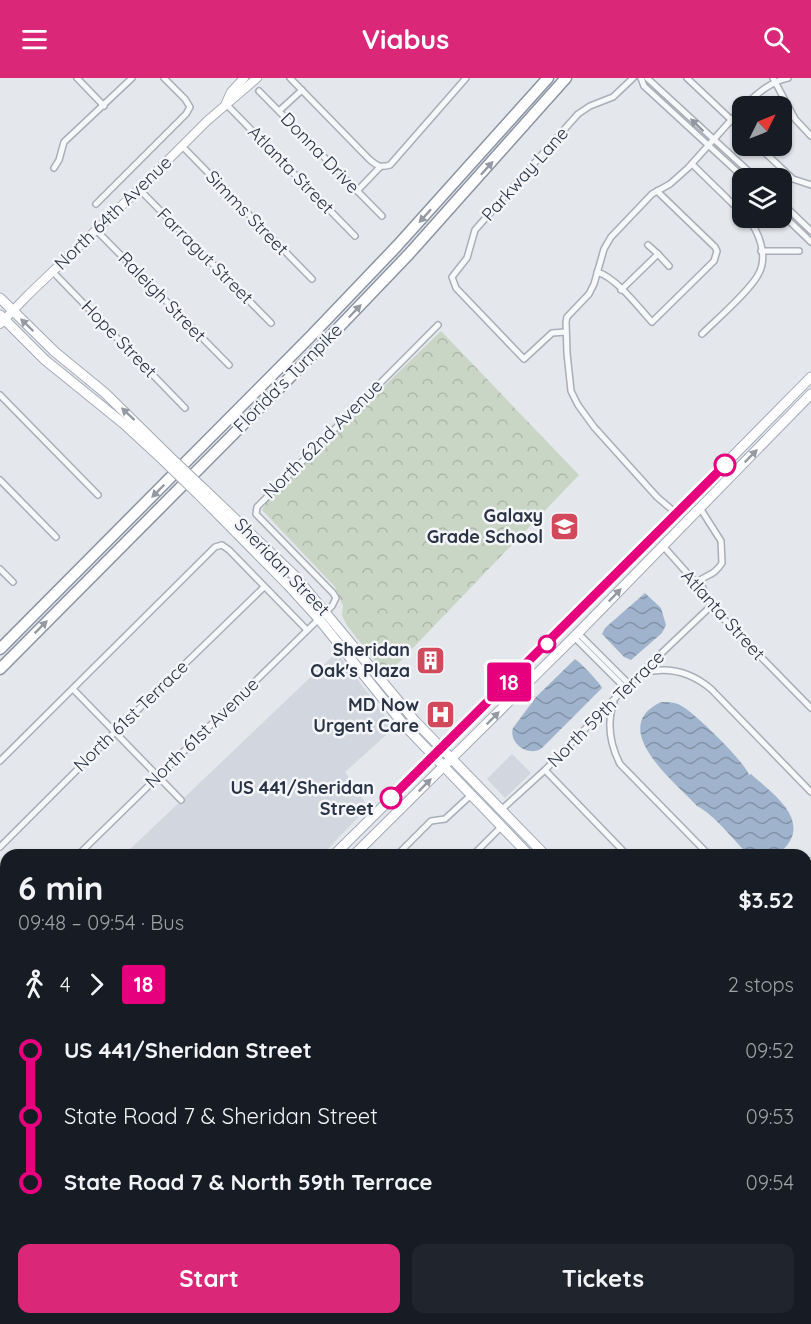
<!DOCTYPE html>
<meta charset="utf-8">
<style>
:root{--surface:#171b24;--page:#20242c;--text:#f1f3f6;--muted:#9ea1a6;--accent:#db2777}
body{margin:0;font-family:Quicksand,sans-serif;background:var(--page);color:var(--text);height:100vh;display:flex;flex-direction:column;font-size:22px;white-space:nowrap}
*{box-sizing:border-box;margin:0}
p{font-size:20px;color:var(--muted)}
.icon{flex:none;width:33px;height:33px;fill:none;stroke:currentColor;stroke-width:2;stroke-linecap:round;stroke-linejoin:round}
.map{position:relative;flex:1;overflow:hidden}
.sheet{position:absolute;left:0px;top:771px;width:812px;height:476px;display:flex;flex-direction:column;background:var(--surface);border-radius:18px 18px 0 0;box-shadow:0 2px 4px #0004}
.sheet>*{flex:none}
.badge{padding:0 12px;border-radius:4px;font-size:21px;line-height:39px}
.needle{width:39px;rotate:47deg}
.buttons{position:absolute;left:732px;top:18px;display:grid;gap:12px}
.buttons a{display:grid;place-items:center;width:60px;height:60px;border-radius:12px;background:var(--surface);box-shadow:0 2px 4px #0004;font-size:30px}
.map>.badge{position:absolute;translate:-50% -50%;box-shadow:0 0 0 3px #fff}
.legs{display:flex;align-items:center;gap:9px;height:66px;padding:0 18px;font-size:20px}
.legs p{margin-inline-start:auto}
.overview{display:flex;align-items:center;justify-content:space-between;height:102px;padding:0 18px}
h1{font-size:33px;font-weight:700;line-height:45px}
.cta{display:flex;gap:12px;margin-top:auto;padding:12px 18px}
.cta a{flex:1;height:69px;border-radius:12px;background:var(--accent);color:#fff;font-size:24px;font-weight:700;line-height:69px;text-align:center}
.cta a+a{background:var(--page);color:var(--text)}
ul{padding:0 18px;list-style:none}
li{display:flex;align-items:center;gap:21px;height:66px;font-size:22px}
li i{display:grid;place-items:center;width:9px;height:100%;margin:0 8px;background:currentColor}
li i::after{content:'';width:15px;height:15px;margin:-8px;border:4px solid;border-radius:50%;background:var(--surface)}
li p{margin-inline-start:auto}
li:first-child i{background:linear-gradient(#0000 50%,currentColor 0)}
li:last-child i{background:linear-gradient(currentColor 50%,#0000 0)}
header{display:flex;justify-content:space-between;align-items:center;height:78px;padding:0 18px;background:var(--accent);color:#fff;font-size:27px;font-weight:700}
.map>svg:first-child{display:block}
</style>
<header><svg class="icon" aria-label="menu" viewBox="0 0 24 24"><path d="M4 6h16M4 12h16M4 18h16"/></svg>Viabus<svg class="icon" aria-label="search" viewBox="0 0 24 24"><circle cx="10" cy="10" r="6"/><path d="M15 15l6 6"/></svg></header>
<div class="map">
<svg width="811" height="1246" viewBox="0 0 811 1246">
<defs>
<pattern id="park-crowns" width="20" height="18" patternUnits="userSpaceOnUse" patternTransform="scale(1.5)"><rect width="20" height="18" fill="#c9d6c5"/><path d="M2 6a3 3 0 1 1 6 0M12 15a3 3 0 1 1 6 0" fill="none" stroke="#adb8ab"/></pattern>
<pattern id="water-waves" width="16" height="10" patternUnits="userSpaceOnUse" patternTransform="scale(1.5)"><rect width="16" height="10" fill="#9fb4cc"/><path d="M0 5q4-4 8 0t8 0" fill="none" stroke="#8293a7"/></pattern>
</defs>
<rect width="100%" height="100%" fill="#e4e7ec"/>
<g fill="#d2d6de">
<polygon points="337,574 394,650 345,694 368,729 322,777 124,777"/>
<polygon points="512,676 531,695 505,720 487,701"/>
<polygon points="811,1179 811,1246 795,1246 790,1241 806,1240 806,1184"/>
</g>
<polygon fill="url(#park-crowns)" points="441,253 579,397 386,598 346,546 342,537 343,528 335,509 262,432 269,420"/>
<g fill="url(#water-waves)">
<polygon points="645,515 661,530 666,547 662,555 631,582 624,579 602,556 605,550"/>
<path d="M575,581C580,584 600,605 602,610L542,670C529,680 508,665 513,650L536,619Z"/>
<path d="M661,624C668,624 674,624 680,627C694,634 745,684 749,697L751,696C768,712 805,736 790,763C779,781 768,777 749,777C732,761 716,738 697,728C675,704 606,650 661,624Z"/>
</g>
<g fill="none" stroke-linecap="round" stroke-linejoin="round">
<defs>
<g id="street">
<polyline points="77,0 104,28"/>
<path d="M290,0L369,81C377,88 380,90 390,87L466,0"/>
<polyline points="641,0 644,8 744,100"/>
<polyline points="647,0 756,100"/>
<polyline points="687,0 742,52"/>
<polyline points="773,0 795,41 811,58"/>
<polyline points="259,13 382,138"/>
<polyline points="226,26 355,158"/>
<path d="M744,28C758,15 770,4 788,0"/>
<polyline points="279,33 302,12"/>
<polyline points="182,68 312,201"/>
<polyline points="758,68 793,101 811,107"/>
<polyline points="692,86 742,135"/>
<polyline points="54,90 59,82 64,64 132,0"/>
<polyline points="139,111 271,245"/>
<polyline points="357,113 380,89"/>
<polyline points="782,125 811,153"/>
<polyline points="96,126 186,36 190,29 185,21 164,0"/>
<polyline points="782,136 811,164"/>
<polyline points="96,152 229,287"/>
<polyline points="648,167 658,176"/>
<polyline points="761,173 799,173"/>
<polyline points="52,193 185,330"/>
<path d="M597,194C617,200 638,229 652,244L714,183L717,173L715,169L657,113"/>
<polyline points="621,212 658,176 669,188"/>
<polyline points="566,254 552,255 524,281 456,210 452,199 467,180 475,152 578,36 590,28 613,19 633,0"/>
<path d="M702,256C716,242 752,211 759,195C768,178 759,153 747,140"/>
<polyline points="0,317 98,417"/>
<polyline points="0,402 56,459"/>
<polyline points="677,436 657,419 594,349 578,327 571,313 567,275 566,244 567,239 589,216 594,206 604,171 611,159 652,116 670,106 688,90 742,30"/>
<polyline points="663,468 696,505 703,510 711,528 811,630"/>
<polyline points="0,491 13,504"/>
<path d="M696,505C707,496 714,498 722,485L721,463L700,430"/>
<polyline points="578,555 629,606"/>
<polyline points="574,559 625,610"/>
<path d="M642,595C668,588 691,594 711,611L811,714"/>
<polyline points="73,611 181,722"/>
<path d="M614,624C606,646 610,666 620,686L709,777"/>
<polyline points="0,683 215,469 222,467 229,472 307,552"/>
<polyline points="545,692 627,777"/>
<polyline points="501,732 545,692 626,609 711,528"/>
<polyline points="0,769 115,654 264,509"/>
<polyline points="78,777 332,528 336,520 333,515 256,436 257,429 438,247"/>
<polyline points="397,777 431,743 445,741 471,717"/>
<polyline points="473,777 501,749"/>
<polyline points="806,792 811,783"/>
<polyline points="0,837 6,843"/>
<polyline points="806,878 811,884"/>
<polyline points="0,881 6,885"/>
<polyline points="806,962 811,967"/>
<polyline points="806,1091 811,1085"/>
<polyline points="213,1240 219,1246"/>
<polyline points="290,1240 296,1246"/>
<polyline points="365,1240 370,1246"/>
<polyline points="566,1240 572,1246"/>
<polyline points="777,1240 782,1246"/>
<polyline points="301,1246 306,1240"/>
<polyline points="388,1246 394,1240"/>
<polyline points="648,1246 654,1240"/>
</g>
<g id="secondary">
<polyline points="226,25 231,14 244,0"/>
<polyline points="0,246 29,216 139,111 207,43 257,0"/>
<polyline points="806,1175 811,1170"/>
<polyline points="140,1240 146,1246"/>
<polyline points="734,1246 740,1240"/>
</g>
<g id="primary">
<polyline points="0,220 55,274 105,315 169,378"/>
<polyline points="0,237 45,282 124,346 164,383"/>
<polyline points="205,412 296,499 415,643 545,777"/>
<polyline points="199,417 288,507 318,540 404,647 529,777"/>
<polyline points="334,777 580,533 811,299"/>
<polyline points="354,777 578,555 811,316"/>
<polyline points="806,1043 811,1048"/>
<polyline points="806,1059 811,1064"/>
<polyline points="0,1102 6,1096"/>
<polyline points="0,1121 6,1115"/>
</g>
<g id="highway">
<polyline points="0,571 310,259 397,168 548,0"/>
<polyline points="0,591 320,269 409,176 566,0"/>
</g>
</defs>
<use href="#street" stroke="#a9aeb7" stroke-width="8"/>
<use href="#secondary" stroke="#a9aeb7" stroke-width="10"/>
<use href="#primary" stroke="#a3abb8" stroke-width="11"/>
<use href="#highway" stroke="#8b94a3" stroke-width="13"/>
<use href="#street" stroke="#f7f8fa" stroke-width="5"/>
<use href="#secondary" stroke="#fff" stroke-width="8"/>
<use href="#primary" stroke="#fff" stroke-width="9"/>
<use href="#highway" stroke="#fff" stroke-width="10"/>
<defs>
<g id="primary-bridge">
<polyline points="169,378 205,412"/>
<polyline points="164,383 199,417"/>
</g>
</defs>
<use href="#primary-bridge" stroke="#a3abb8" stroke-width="11" stroke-linecap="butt"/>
<use href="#primary-bridge" stroke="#fff" stroke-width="9"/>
</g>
<defs><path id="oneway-solid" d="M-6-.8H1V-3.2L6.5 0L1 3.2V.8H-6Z" transform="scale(1.5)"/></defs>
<use fill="#9196a0" href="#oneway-solid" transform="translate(697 47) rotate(-136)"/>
<g fill="#959aa2">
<use href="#oneway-solid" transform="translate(487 90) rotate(-48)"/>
<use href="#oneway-solid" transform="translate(425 138) rotate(132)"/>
<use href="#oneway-solid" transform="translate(355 233) rotate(-46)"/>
<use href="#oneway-solid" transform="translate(27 247) rotate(-136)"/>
<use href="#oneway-solid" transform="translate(128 336) rotate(-137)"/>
<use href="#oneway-solid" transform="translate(751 378) rotate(-45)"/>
<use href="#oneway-solid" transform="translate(158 413) rotate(135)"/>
<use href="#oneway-solid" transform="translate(615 517) rotate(-46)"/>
<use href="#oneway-solid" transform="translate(41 549) rotate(-45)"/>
<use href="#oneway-solid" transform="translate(493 640) rotate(-45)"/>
<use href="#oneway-solid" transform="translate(425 707) rotate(-45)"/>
</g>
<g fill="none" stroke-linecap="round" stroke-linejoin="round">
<defs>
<polyline id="line-1" points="391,720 725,387"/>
</defs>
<use href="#line-1" stroke="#fff" stroke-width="14"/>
<use href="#line-1" stroke="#e6007e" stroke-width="9"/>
</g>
<defs>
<symbol id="school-square" viewBox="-11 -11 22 22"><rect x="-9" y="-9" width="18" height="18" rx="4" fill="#d1495b" stroke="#f4f6f9"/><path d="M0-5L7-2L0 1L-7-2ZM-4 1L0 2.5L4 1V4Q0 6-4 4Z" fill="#fff"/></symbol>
<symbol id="building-square" viewBox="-11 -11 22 22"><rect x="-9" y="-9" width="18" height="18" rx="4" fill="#d1495b" stroke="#f4f6f9"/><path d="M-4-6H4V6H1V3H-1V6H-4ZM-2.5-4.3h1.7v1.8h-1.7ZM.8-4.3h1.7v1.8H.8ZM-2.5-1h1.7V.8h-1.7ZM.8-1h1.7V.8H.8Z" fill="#fff"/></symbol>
<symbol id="hospital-square" viewBox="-11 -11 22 22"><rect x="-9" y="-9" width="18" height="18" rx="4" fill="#d1495b" stroke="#f4f6f9"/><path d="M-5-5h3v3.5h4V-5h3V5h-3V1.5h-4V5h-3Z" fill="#fff"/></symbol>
</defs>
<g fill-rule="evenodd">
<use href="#school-square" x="548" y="432" width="33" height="33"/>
<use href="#building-square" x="414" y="566" width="33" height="33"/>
<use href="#hospital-square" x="424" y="620" width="33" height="33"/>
</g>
<g fill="#fff" stroke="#e6007e" stroke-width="3">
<circle cx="725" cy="387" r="10"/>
<circle cx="547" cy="566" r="8"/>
<circle cx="391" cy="720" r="10"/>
</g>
<g text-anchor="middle" stroke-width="5" stroke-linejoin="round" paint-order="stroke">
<g font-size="18" fill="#2b3445" stroke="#f4f6f9">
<text transform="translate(320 75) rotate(46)" y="6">Donna Drive</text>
<text transform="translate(291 92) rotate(46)" y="6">Atlanta Street</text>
<text transform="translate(525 96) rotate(-48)" y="6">Parkway Lane</text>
<text transform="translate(113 135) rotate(-44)" y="6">North 64th Avenue</text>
<text transform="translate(247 135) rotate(46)" y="6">Simms Street</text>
<text transform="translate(205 178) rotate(45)" y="6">Farragut Street</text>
<text transform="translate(162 219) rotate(46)" y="6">Raleigh Street</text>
<text transform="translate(119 261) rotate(46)" y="6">Hope Street</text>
<text transform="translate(288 300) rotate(-45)" y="6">Florida's Turnpike</text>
<text transform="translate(323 361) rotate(-45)" y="6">North 62nd Avenue</text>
<text transform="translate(282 489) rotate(46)" y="6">Sheridan Street</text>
<text transform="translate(723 537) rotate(48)" y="6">Atlanta Street</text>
<text transform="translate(606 631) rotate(-45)" y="6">North 59th Terrace</text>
<text transform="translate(131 638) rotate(-44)" y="6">North 61st Terrace</text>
<text transform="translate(202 655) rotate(-44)" y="6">North 61st Avenue</text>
</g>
<g font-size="18" font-weight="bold" fill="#2b3445" stroke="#f4f6f9" text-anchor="end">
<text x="543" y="444">Galaxy<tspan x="543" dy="21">Grade School</tspan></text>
<text x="410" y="578">Sheridan<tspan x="410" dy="21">Oak's Plaza</tspan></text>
<text x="419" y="633">MD Now<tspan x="419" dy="21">Urgent Care</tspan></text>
</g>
<g font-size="18" font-weight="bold" fill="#2b3445" stroke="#f4f6f9" text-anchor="end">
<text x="374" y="716">US 441/Sheridan<tspan x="374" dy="21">Street</tspan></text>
</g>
</g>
</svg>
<div class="buttons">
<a><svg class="needle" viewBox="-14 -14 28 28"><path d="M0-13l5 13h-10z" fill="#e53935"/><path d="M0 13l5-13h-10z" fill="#9ea1a6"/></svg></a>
<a><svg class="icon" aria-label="layers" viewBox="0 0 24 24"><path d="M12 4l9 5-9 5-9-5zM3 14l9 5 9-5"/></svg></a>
</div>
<b class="badge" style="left:509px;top:604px;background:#e6007e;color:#fff">18</b>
<section class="sheet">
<div class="overview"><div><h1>6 min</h1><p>09:48 – 09:54 · Bus</p></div><b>$3.52</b></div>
<div class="legs"><svg class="icon" aria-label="walk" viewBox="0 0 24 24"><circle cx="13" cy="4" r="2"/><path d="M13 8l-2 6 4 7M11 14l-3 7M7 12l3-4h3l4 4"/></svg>4<svg class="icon" aria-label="forward" viewBox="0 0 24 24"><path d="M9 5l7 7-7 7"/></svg><b class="badge" style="background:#e6007e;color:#fff">18</b><p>2 stops</p></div>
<ul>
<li><i style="color:#e6007e"></i><b>US 441/Sheridan Street</b><p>09:52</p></li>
<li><i style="color:#e6007e"></i><span>State Road 7 &amp; Sheridan Street</span><p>09:53</p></li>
<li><i style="color:#e6007e"></i><b>State Road 7 &amp; North 59th Terrace</b><p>09:54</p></li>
</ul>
<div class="cta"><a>Start</a><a>Tickets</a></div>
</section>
</div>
